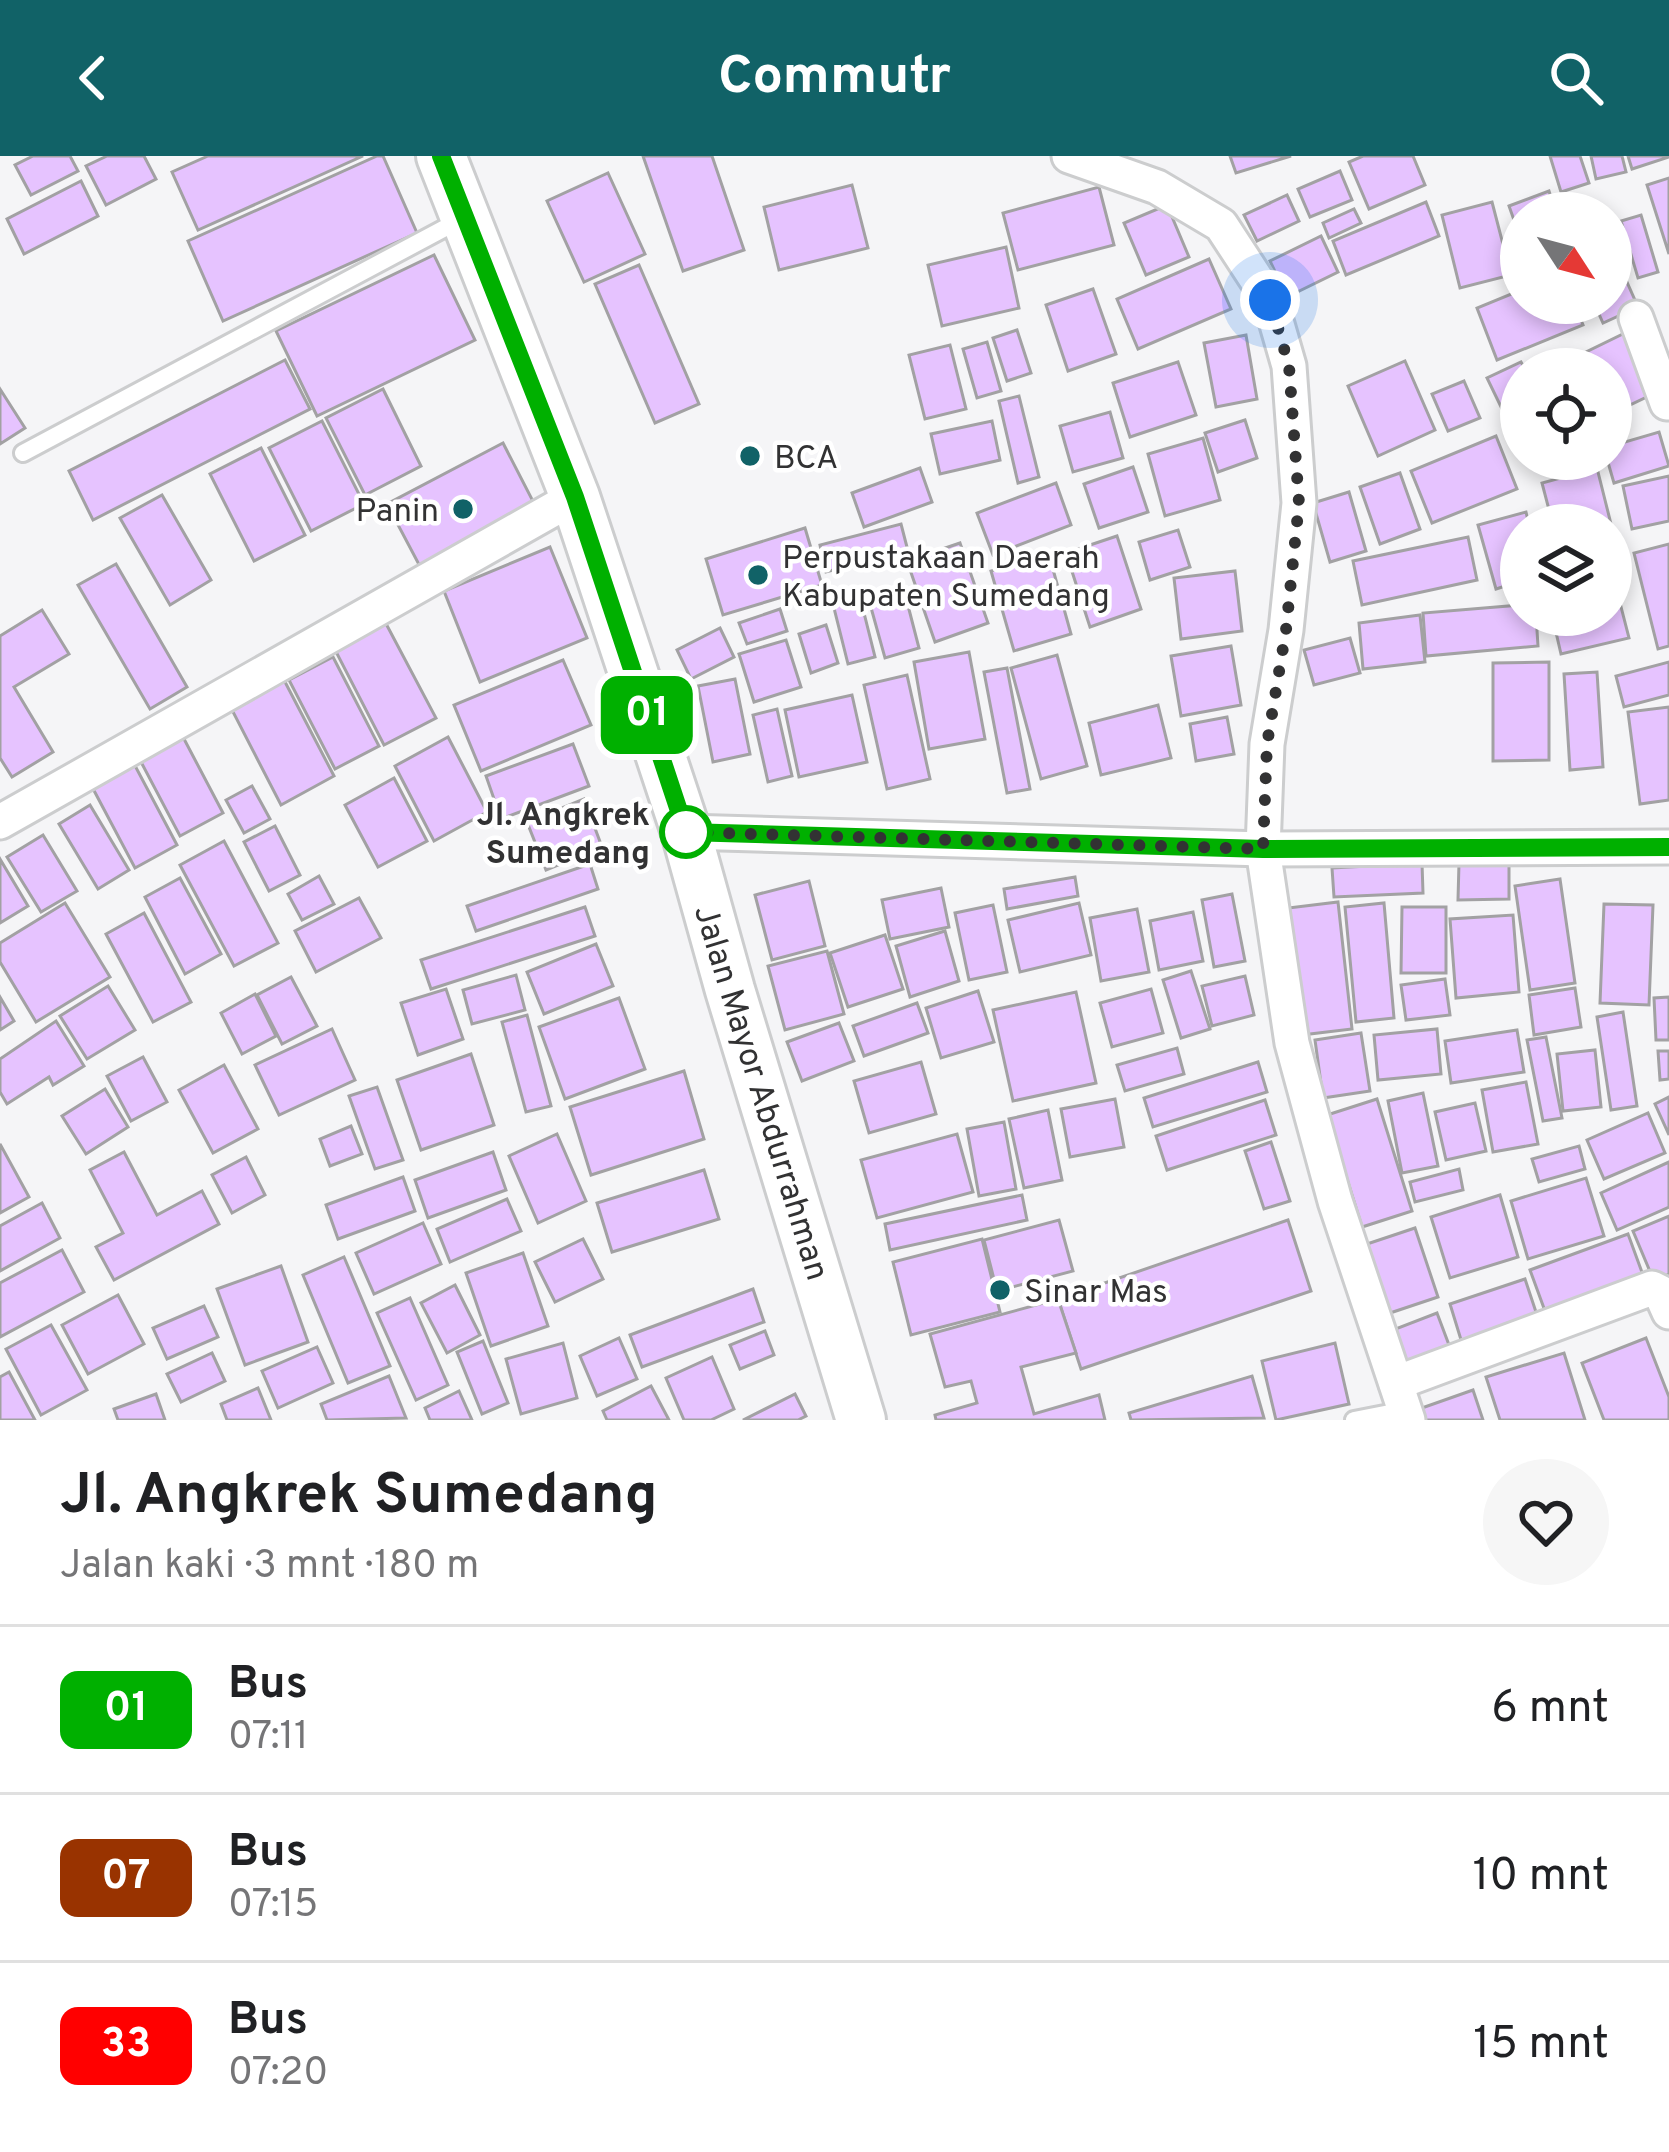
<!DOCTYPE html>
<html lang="id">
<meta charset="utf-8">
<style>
:root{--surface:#fff;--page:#f6f6f6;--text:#202124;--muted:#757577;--line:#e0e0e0;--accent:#116267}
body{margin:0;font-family:Overpass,sans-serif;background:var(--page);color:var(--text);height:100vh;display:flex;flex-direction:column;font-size:45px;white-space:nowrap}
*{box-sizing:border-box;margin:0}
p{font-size:39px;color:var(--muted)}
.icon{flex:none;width:66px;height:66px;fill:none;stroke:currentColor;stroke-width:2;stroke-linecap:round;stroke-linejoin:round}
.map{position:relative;height:1264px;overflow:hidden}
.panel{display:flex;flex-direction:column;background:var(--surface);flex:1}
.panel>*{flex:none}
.badge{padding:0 24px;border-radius:18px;font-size:42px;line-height:78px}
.needle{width:78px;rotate:126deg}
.controls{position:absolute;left:1500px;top:36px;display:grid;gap:24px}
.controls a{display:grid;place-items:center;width:132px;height:132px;border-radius:50%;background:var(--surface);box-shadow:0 6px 18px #0003;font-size:60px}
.you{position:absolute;width:60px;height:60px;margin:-30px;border:9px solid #fff;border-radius:50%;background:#1a73e8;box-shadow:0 0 0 18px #1a73e833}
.map>.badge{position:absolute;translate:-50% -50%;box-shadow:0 0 0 6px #fff}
.round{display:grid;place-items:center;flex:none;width:126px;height:126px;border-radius:63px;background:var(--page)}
.summary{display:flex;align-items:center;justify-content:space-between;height:204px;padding:0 60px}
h1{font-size:57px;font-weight:700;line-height:90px}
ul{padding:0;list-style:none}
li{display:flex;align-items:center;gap:36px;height:168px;padding:0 60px;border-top:3px solid var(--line)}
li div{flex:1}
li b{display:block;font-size:45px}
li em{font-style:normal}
li .badge{min-width:132px;font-weight:700;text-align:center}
header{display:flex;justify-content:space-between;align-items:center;height:156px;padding:0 60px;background:var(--accent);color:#fff;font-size:54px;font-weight:700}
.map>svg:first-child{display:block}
</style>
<header><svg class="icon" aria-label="back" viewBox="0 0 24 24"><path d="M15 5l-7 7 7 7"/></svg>Commutr<svg class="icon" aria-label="search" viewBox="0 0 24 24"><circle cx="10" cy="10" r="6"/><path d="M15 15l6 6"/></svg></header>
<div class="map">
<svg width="1669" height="1264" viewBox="0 0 1669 1264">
<rect width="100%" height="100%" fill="#f5f5f7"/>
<g fill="#e6c3ff" stroke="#a2a1a3" stroke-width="3">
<polygon points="33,0 70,0 78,15 31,39 15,9"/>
<polygon points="107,0 144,0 156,23 106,49 86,10"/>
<polygon points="208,0 363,0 198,74 172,16"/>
<polygon points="377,0 383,0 417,77 223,165 188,85"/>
<polygon points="643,0 712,0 744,94 683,115"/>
<polygon points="1230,0 1291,0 1236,17"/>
<polygon points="1363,0 1413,0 1425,29 1369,53 1349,6"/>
<polygon points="1550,0 1580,0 1589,27 1561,36"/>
<polygon points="1591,0 1622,0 1626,16 1596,23"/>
<polygon points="1628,0 1669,0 1669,1 1632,13"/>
<polygon points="1340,15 1352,44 1310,61 1298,33"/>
<polygon points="608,17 645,98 584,126 547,45"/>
<polygon points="1669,22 1669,98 1647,29"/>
<polygon points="81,25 98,60 24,98 7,63"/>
<polygon points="852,29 868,92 779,114 764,51"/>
<polygon points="1099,31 1114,89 1018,114 1003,57"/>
<polygon points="1549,35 1556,57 1521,57 1521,84 1509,50"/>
<polygon points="1287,39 1299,65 1257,85 1244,59"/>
<polygon points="1426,46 1439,80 1346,119 1333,85"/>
<polygon points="1492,46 1511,119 1460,132 1442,59"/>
<polygon points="1167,49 1189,101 1146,119 1124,67"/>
<polygon points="1354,53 1361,67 1329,82 1323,67"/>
<polygon points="1641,59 1658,116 1638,122 1621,65"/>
<polygon points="1321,80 1338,116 1287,141 1270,105"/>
<polygon points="1611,90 1638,151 1603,167 1594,147 1611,147"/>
<polygon points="1006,91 1019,152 942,170 928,109"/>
<polygon points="434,99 475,184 317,260 276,175"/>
<polygon points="1209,103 1231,153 1138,193 1117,143"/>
<polygon points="639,109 699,248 655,267 595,128"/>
<polygon points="1093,133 1116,198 1068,215 1046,149"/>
<polygon points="1521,134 1521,147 1574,147 1583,169 1497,204 1477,152"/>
<polygon points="1017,174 1031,217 1007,225 993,182"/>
<polygon points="1629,175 1657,236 1611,258 1611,213 1587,213 1580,199"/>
<polygon points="1246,179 1257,243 1216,251 1204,187"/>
<polygon points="987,186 1001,235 977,242 963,193"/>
<polygon points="950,189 966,253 925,263 909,199"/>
<polygon points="285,204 310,253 93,364 69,315"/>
<polygon points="1405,205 1435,274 1378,300 1348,230"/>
<polygon points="1178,206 1196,259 1130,281 1113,227"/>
<polygon points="1521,206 1525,213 1521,213 1519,288 1487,222"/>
<polygon points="1464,225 1480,262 1448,275 1432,238"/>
<polygon points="0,233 25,272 0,288"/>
<polygon points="383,233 421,310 365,339 326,262"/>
<polygon points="1019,240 1039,321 1018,327 999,245"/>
<polygon points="1110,256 1123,302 1073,316 1060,270"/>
<polygon points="1245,264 1257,302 1218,316 1205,277"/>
<polygon points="322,265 364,348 311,375 269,292"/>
<polygon points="992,265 1000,304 940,318 931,278"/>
<polygon points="1659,276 1669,310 1614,327 1607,303 1611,303 1611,290"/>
<polygon points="1496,280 1517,333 1432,367 1411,315"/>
<polygon points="1203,282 1220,344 1165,360 1148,298"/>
<polygon points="503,287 539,357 424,418 387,348"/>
<polygon points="261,292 305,379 254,405 210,318"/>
<polygon points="1133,311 1148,356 1099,372 1084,328"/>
<polygon points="920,312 932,346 864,371 852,337"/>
<polygon points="1597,312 1612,372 1611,369 1553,369 1542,327"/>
<polygon points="1400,317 1420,373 1380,388 1360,331"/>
<polygon points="1669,320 1669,365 1632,373 1623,330"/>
<polygon points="1056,327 1071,369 993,399 977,357"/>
<polygon points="1349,336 1366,395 1330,406 1313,347"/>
<polygon points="162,339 211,424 170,449 120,362"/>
<polygon points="1526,356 1529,369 1521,369 1521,425 1496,433 1478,369"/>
<polygon points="901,368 908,395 826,416 820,389"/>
<polygon points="805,372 822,429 723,459 706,403"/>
<polygon points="1178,374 1190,411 1150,424 1139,386"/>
<polygon points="1117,380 1141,453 1090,471 1066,397"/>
<polygon points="1468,381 1477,424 1362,449 1353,405"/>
<polygon points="960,387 988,467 935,486 907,405"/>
<polygon points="1669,388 1669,490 1658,493 1634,397"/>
<polygon points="550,391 587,482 480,526 444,435"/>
<polygon points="1049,399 1071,478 1014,495 991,415"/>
<polygon points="116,408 187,531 150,553 78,429"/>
<polygon points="1611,412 1629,482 1561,498 1552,459 1611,459"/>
<polygon points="1235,415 1242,475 1181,483 1174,422"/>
<polygon points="859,437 875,501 848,508 832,444"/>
<polygon points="905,438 919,492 885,502 870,448"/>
<polygon points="1521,449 1521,459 1536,459 1538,490 1426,500 1423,457"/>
<polygon points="780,453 787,475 747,488 739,467"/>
<polygon points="42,454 69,498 14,531 53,596 12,621 0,602 0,480"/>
<polygon points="1420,459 1425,506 1363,513 1359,467"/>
<polygon points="383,462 436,562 384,589 332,488"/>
<polygon points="826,469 838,507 811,517 799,478"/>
<polygon points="720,472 734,501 691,523 677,494"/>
<polygon points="1350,482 1360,517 1314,529 1304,494"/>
<polygon points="786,484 801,531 754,546 739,498"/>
<polygon points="1231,490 1241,549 1181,560 1171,500"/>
<polygon points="969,496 985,583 929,593 914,506"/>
<polygon points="1057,499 1087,610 1041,623 1011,512"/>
<polygon points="333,501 379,590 335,613 289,524"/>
<polygon points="563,504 591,569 481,615 454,549"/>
<polygon points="1549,506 1549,604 1493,605 1493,507"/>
<polygon points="1669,506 1669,539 1624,551 1616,520"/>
<polygon points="1007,512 1030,633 1007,637 984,516"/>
<polygon points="1597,516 1603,611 1570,614 1564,518"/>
<polygon points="907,519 930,623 887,633 864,529"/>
<polygon points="735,523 750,598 713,606 698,530"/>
<polygon points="284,524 334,620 281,649 231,552"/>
<polygon points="852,539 867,606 799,621 785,554"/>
<polygon points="1158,549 1171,602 1101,619 1089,567"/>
<polygon points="1669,551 1669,644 1640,648 1628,556"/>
<polygon points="777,553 792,620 768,626 753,559"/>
<polygon points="1227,561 1234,598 1196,605 1190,568"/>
<polygon points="183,581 223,657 180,680 140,604"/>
<polygon points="448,581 487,656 434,685 395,610"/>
<polygon points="573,588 589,630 501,663 486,620"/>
<polygon points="132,604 177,689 135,712 90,627"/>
<polygon points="394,622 427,685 378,711 345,649"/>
<polygon points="252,630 270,663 244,677 226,644"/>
<polygon points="584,643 602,691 546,714 527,666"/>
<polygon points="90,649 129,714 98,733 59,668"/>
<polygon points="275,670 300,719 269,735 244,686"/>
<polygon points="43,679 77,735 41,756 7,701"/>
<polygon points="224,685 278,787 234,810 180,709"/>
<polygon points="0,703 28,750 0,767"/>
<polygon points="1422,707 1423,737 1334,741 1332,712"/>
<polygon points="1459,707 1509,707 1509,743 1458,744"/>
<polygon points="590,708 598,733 476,775 467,750"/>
<polygon points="319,720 334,748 302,764 288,738"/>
<polygon points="1075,721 1078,740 1007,753 1004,733"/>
<polygon points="180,722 221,798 185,818 145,741"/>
<polygon points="1560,723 1575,827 1530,834 1515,730"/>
<polygon points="809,725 825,790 772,804 755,739"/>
<polygon points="941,732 949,771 890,783 882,744"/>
<polygon points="1232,738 1245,805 1214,811 1202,744"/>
<polygon points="359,742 381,782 316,816 295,775"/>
<polygon points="1338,746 1352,873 1293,880 1280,753"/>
<polygon points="65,747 110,821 36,866 0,806 0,787"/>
<polygon points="1079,747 1091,799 1020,816 1008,764"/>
<polygon points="1384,747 1394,862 1356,866 1345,751"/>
<polygon points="1604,748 1653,749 1649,849 1600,847"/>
<polygon points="993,749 1007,816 969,824 955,757"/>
<polygon points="585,751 595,780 431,833 421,804"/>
<polygon points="1402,751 1446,751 1446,817 1401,817"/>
<polygon points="1137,753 1149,816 1101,825 1090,762"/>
<polygon points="1193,756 1203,805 1159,814 1150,765"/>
<polygon points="144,757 191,846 153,866 106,778"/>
<polygon points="1513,759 1519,836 1456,842 1450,763"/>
<polygon points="945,775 959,825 910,841 896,790"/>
<polygon points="885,779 903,833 848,851 830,797"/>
<polygon points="596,788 613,830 544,858 527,816"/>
<polygon points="827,795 844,858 785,874 768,810"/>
<polygon points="1191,815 1210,873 1181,882 1163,824"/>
<polygon points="516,819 525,854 472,868 463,834"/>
<polygon points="1245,820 1254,859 1212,870 1202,830"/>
<polygon points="291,821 317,870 282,888 257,839"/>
<polygon points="1445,823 1450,859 1406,864 1401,829"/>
<polygon points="108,830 135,874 87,903 60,860"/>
<polygon points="1575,832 1581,871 1534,879 1529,839"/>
<polygon points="446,833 463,883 418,899 401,847"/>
<polygon points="1151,833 1163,877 1112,891 1100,847"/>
<polygon points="978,835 994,886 941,902 926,852"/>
<polygon points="1076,836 1096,927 1013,945 993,854"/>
<polygon points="255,838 276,880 242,898 221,857"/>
<polygon points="0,841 14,865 0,874"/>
<polygon points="1669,841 1669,884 1656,884 1654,842"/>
<polygon points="619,842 645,913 565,943 539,871"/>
<polygon points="917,847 928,877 864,900 853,870"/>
<polygon points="1623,856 1637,950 1611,954 1597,861"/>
<polygon points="527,859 551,950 526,956 502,866"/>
<polygon points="56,865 84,910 53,929 49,921 7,948 0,936 0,903"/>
<polygon points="839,867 854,905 802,925 787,886"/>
<polygon points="332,873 355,924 279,959 255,909"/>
<polygon points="1437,873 1441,918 1378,924 1374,879"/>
<polygon points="1517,874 1524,916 1451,927 1445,885"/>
<polygon points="1361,877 1370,935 1323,942 1315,884"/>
<polygon points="1546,881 1562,962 1543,965 1527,884"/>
<polygon points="1177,892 1184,918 1125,935 1117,909"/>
<polygon points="1595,894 1601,951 1563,955 1557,898"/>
<polygon points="1658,895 1669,895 1669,923 1660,924"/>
<polygon points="471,898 494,969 421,994 397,924"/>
<polygon points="143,901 167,946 131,965 107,920"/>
<polygon points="921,906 936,958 869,977 854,925"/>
<polygon points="1258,906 1267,936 1153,971 1144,942"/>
<polygon points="224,909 258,973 213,997 179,934"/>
<polygon points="684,915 704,983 591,1019 570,951"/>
<polygon points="1526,926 1538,988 1493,996 1482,934"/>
<polygon points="377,931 403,1004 375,1013 349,940"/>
<polygon points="105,933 128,971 86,998 62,960"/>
<polygon points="1423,937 1438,1010 1402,1017 1388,945"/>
<polygon points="1669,941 1669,979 1655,948"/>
<polygon points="1115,943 1124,991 1070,1001 1061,953"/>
<polygon points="1377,943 1412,1055 1362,1071 1327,959"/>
<polygon points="1265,944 1276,979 1167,1014 1156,980"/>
<polygon points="1475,947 1486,995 1446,1004 1435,956"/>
<polygon points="1048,954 1062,1024 1024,1032 1009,963"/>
<polygon points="1648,957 1665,997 1604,1023 1587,984"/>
<polygon points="1004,966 1016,1033 979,1040 967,973"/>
<polygon points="351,970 362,998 330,1010 320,983"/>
<polygon points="557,978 586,1045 538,1067 509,1000"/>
<polygon points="957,978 973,1036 877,1062 861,1004"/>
<polygon points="1271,986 1290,1045 1264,1053 1245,995"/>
<polygon points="0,988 29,1041 0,1057"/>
<polygon points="1579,990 1585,1013 1539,1026 1532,1003"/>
<polygon points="124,996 157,1059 202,1035 219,1068 114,1124 96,1091 123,1077 90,1014"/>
<polygon points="493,996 506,1034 428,1062 415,1024"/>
<polygon points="246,1001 265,1039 232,1057 212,1019"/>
<polygon points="1669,1006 1669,1051 1617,1074 1601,1037"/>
<polygon points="1459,1013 1463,1034 1415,1046 1410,1026"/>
<polygon points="704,1014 719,1063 612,1096 597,1047"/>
<polygon points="403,1021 415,1055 338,1083 326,1049"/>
<polygon points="1586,1022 1604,1080 1528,1103 1511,1045"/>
<polygon points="1022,1039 1027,1064 890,1094 885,1068"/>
<polygon points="1500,1039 1518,1101 1450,1122 1431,1061"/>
<polygon points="507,1043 521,1075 450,1106 437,1073"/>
<polygon points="42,1047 60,1082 0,1115 0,1070"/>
<polygon points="1669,1060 1669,1118 1654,1125 1633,1075"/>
<polygon points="1059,1064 1073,1115 997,1135 984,1084"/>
<polygon points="1288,1064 1311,1135 1081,1213 1058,1143"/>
<polygon points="423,1067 441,1108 374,1138 356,1097"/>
<polygon points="1415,1072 1438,1141 1390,1157 1367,1088"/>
<polygon points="1628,1078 1643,1119 1545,1155 1530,1114"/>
<polygon points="583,1083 603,1123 555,1146 535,1106"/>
<polygon points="982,1083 1000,1156 911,1179 893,1106"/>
<polygon points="62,1094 84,1136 0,1181 0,1127"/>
<polygon points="523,1097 548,1170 491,1190 466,1117"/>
<polygon points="344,1101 390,1210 348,1227 303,1119"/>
<polygon points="281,1110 308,1186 245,1209 217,1133"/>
<polygon points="1525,1123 1538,1162 1462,1187 1450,1148"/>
<polygon points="455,1129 480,1179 447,1197 421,1147"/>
<polygon points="753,1133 764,1166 642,1211 630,1179"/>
<polygon points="118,1139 144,1188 88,1218 62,1169"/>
<polygon points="410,1142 448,1229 416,1244 377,1157"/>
<polygon points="1058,1143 1076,1197 1021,1211 1034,1258 1099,1239 1105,1264 936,1264 935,1259 977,1247 971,1225 945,1231 930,1178"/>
<polygon points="204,1150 218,1181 167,1203 153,1172"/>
<polygon points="1437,1157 1449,1189 1398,1209 1385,1177"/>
<polygon points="51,1169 87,1234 41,1259 6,1193"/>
<polygon points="765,1175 774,1199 740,1213 730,1189"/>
<polygon points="619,1182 637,1223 597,1240 580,1200"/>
<polygon points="1646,1182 1669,1241 1669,1264 1604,1264 1582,1207"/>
<polygon points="483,1185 508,1247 482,1258 457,1196"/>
<polygon points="563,1187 577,1242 521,1258 506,1203"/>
<polygon points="1335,1187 1349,1248 1276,1264 1262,1205"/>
<polygon points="317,1191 333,1227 278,1252 262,1215"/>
<polygon points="212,1197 225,1225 181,1246 167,1218"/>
<polygon points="1564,1197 1585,1264 1500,1264 1486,1221"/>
<polygon points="712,1201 734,1253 711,1264 684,1264 666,1222"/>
<polygon points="9,1216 35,1264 0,1264 0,1221"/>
<polygon points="389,1220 406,1262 327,1264 321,1248"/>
<polygon points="1252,1220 1264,1262 1131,1264 1129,1257"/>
<polygon points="651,1230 669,1264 607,1264 603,1255"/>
<polygon points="258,1232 271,1264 227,1264 221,1248"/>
<polygon points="1473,1234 1483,1264 1422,1264 1419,1253"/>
<polygon points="459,1235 472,1264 430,1264 425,1252"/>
<polygon points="156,1238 165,1264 118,1264 114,1253"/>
<polygon points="795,1238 806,1260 798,1264 743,1264"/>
</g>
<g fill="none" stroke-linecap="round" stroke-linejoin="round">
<defs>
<g id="service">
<polyline points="23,297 460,64"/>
<polyline points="1354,1264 1405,1254"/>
</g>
<g id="minor">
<polyline points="1069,0 1157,31 1221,69 1270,144 1289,210 1299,347 1286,474 1267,588 1263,693 1292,887 1335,1045 1408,1264"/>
<polyline points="1636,162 1667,247"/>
<polyline points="0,666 575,341"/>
<polyline points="686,676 1263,693 1669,691"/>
<polyline points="1396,1227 1652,1132 1660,1136 1669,1156"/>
</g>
<polyline id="secondary" points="441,0 575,341 686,676 730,834 861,1264"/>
</defs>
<use href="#service" stroke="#cccdce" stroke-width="22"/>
<use href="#minor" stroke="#cccdce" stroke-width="39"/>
<use href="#secondary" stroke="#cccdce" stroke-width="54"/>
<use href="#service" stroke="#fff" stroke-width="16"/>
<use href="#minor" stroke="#fff" stroke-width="33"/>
<use href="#secondary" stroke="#fff" stroke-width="48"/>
</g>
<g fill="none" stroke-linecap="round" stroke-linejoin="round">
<defs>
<polyline id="line" points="441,0 575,341 686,676 1263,693 1669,691"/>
</defs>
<use href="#line" stroke="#fff" stroke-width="27"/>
<use href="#line" stroke="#00b000" stroke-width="18"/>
<polyline stroke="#323233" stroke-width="12" stroke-dasharray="0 21.6" points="686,676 1263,693 1267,588 1286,474 1299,347 1289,210 1270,144"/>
</g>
<g fill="#116267" stroke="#fff" stroke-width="4.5">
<circle cx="750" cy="300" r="12"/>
<circle cx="463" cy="353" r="12"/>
<circle cx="758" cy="419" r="12"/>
<circle cx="1000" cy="1134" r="12"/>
</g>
<circle fill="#fff" stroke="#00b000" stroke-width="6" cx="686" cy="676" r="24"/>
<g text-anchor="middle" stroke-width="9" stroke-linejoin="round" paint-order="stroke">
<g font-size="33" fill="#323233" stroke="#fff" text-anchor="start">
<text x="774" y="312">BCA</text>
<text x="439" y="365" text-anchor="end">Panin</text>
<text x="782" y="412">Perpustakaan Daerah<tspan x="782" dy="38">Kabupaten Sumedang</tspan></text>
<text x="1024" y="1146">Sinar Mas</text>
</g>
<g font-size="33" font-weight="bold" fill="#323233" stroke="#fff" text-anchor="end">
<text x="650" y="669">Jl. Angkrek<tspan x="650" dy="38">Sumedang</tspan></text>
</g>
<g font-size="33" fill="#323233" stroke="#fff">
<text transform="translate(763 936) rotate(73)" y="12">Jalan Mayor Abdurrahman</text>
</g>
</g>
</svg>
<div class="controls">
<a><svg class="needle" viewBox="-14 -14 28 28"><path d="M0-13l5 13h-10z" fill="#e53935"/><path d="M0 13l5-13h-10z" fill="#757577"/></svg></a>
<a><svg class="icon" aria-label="locate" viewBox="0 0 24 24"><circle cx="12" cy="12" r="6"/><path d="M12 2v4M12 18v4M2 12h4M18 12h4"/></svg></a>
<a><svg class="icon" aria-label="layers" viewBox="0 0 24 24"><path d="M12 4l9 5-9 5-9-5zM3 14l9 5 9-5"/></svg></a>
</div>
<div class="you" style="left:1270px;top:144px"></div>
<b class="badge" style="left:647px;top:559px;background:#00b000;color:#fff">01</b>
</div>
<section class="panel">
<div class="summary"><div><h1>Jl. Angkrek Sumedang</h1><p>Jalan kaki · 3 mnt · 180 m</p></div><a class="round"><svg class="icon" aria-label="heart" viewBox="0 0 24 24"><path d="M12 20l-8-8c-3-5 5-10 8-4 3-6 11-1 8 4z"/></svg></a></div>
<ul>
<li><span class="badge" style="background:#00b000;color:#fff">01</span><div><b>Bus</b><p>07:11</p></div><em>6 mnt</em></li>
<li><span class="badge" style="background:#930;color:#fff">07</span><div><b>Bus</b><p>07:15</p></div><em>10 mnt</em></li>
<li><span class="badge" style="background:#f00;color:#fff">33</span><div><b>Bus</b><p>07:20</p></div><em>15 mnt</em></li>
</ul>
</section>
